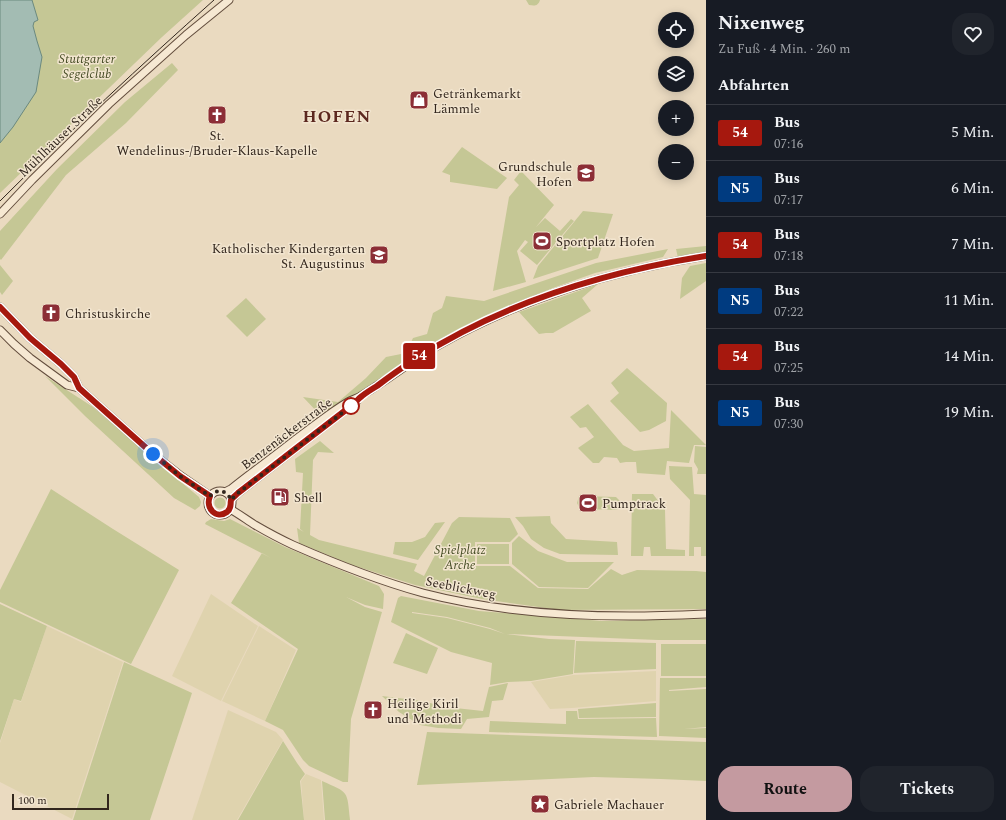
<!DOCTYPE html>
<html lang="de">
<meta charset="utf-8">
<style>
:root{--surface:#171b24;--page:#20242c;--text:#f1f3f6;--muted:#9ea1a6;--line:#363941;--accent:#c49aa0}
body{margin:0;font-family:Spectral,serif;background:var(--page);color:var(--text);height:100vh;display:flex;flex-direction:column;font-size:15px;white-space:nowrap}
*{box-sizing:border-box;margin:0}
p{font-size:13px;color:var(--muted)}
.icon{flex:none;width:22px;height:22px;fill:none;stroke:currentColor;stroke-width:2;stroke-linecap:round;stroke-linejoin:round}
.map{position:relative;flex:1;overflow:hidden}
.panel{display:flex;flex-direction:column;background:var(--surface);width:300px}
.panel>*{flex:none}
.badge{padding:0 8px;border-radius:3px;font-size:14px;line-height:26px}
.fabs{position:absolute;left:658px;top:12px;display:grid;gap:8px}
.fabs a{display:grid;place-items:center;width:36px;height:36px;border-radius:50%;background:var(--surface);box-shadow:0 2px 10px #0003;font-size:20px}
.scale{position:absolute;left:12px;bottom:10px;width:97px;box-sizing:border-box;padding-left:4px;border:2px solid #32261d;border-top:0;font-size:11px;line-height:14px;white-space:nowrap;color:#32261d;-webkit-text-stroke:3px #f2e5cf;paint-order:stroke}
.you{position:absolute;width:20px;height:20px;margin:-10px;border:3px solid #fff;border-radius:50%;background:#1a73e8;box-shadow:0 0 0 6px #1a73e833}
.map>.badge{position:absolute;translate:-50% -50%;box-shadow:0 0 0 2px #fff}
h2{padding:0 12px;font-size:15px;line-height:36px}
.round{display:grid;place-items:center;flex:none;width:42px;height:42px;border-radius:16px;background:var(--page)}
.summary{display:flex;align-items:center;justify-content:space-between;height:68px;padding:0 12px}
h1{font-size:19px;font-weight:700;line-height:30px}
.action{display:flex;gap:8px;margin-top:auto;padding:8px 12px}
.action a{flex:1;height:46px;border-radius:16px;background:var(--accent);color:#111;font-size:16px;font-weight:700;line-height:46px;text-align:center}
.action a+a{background:var(--page);color:var(--text)}
ul{padding:0;list-style:none}
li{display:flex;align-items:center;gap:12px;height:56px;padding:0 12px;border-top:1px solid var(--line)}
li div{flex:1}
li b{display:block;font-size:15px}
li em{font-style:normal}
li .badge{min-width:44px;font-weight:700;text-align:center}
main{display:flex;flex:1;min-height:0}
.map>svg:first-child{display:block}
</style>
<main>
<div class="map">
<svg width="706" height="820" viewBox="0 0 706 820">
<rect width="100%" height="100%" fill="#eadac0"/>
<g fill="#dfd3ae">
<polygon points="211,594 258,626 221,701 172,676"/>
<polygon points="47,626 123,662 72,819 0,782 0,743 14,699 21,702"/>
<polygon points="259,626 296,650 265,721 222,701"/>
<polygon points="656,671 656,701 572,708 550,709 531,682 573,675"/>
<polygon points="228,710 276,732 283,740 237,820 192,820"/>
<polygon points="306,774 321,780 324,820 304,820 301,781"/>
</g>
<g fill="#c5c795" fill-rule="evenodd">
<polygon points="0,0 203,0 162,37 0,193"/>
<path d="M526,0H540C538,6 535,6 529,5Z"/>
<polygon points="172,63 178,70 126,123 66,175 1,260 0,259 0,231 57,169 125,102"/>
<polygon points="462,147 507,178 497,189 450,182 450,175 442,172"/>
<polygon points="521,171 554,205 536,227 545,218 560,231 571,219 574,221 537,265 520,251 528,242 525,240 517,251 526,282 493,291 509,197 519,185 514,180"/>
<polygon points="583,211 613,214 598,258 533,279 538,266"/>
<polygon points="706,246 706,253 678,258 676,249"/>
<polygon points="668,249 663,257 595,273 553,288 474,324 415,354 365,389 321,416 303,397 338,402 366,378 386,357 406,353 413,338 427,334 433,313 442,308 446,296 484,301 596,263"/>
<polygon points="706,263 706,281 680,299 682,278 690,266"/>
<polygon points="0,265 13,281 2,295 0,292"/>
<polygon points="598,284 582,298 591,311 553,333 546,333 539,334 519,312"/>
<polygon points="246,298 266,319 247,337 226,316"/>
<polygon points="627,368 667,403 666,421 649,430 640,432 610,401 619,393 611,383"/>
<polygon points="45,376 93,407 151,457 199,497 201,502 200,506 195,510 174,498 85,416"/>
<polygon points="588,404 623,445 634,451 669,448 671,410 706,445 694,445 689,463 667,461 665,475 637,473 636,462 626,462 620,463 617,458 604,457 599,463 593,463 578,448 594,437 586,427 580,428 570,417"/>
<polygon points="320,441 334,453 318,452 313,460 310,535 319,540 417,564 414,571 424,576 452,523 459,517 510,518 518,534 510,542 475,542 475,566 510,566 538,588 588,589 611,569 622,575 637,570 696,571 706,572 706,609 560,610 482,599 415,585 352,565 299,543 297,528 304,532 300,529 303,473 296,472 295,459"/>
<polygon points="695,446 706,447 706,474 697,474 698,469 694,462"/>
<polygon points="669,466 692,467 694,494 706,495 706,556 701,556 701,547 694,547 694,556 689,556 690,500 670,479"/>
<polygon points="51,489 113,529 179,570 131,664 0,602 0,590"/>
<polygon points="632,494 653,494 665,510 666,549 685,550 685,556 651,556 650,547 644,547 643,556 631,556"/>
<polygon points="579,496 616,497 622,503 618,510 580,509 577,503"/>
<circle cx="220" cy="503" r="5.5"/>
<polygon points="550,516 551,523 566,539 617,542 618,555 560,554 544,548 531,539 523,526 515,517"/>
<polygon points="211,519 224,521 230,519 285,547 379,586 384,594 383,609 365,605 346,597 365,607 382,612 351,719 348,782 343,782 309,766 303,760 283,730 265,721 298,649 231,603 262,553 271,558 205,524 206,522"/>
<polygon points="445,522 418,560 393,554 395,542 412,542 425,537 435,523"/>
<polygon points="519,536 538,551 567,562 614,562 588,588 539,587 512,564 512,543"/>
<rect x="477" y="544" width="32" height="20"/>
<path d="M401,596L479,611L602,621L706,619V640H658L506,634L549,639L575,640L573,674L531,681L508,682L490,685L492,663L451,652L391,622L398,598ZM412,612L447,617L490,628L505,634L490,629L447,618L412,613Z"/>
<polygon points="0,604 47,626 21,701 14,699 0,741"/>
<polygon points="406,633 438,648 427,674 393,663"/>
<polygon points="576,641 656,643 656,669 574,673"/>
<rect x="661" y="644" width="45" height="32"/>
<polygon points="124,662 192,693 150,820 73,820"/>
<polygon points="660,678 706,678 706,687 669,690 669,691 706,689 706,727 684,729 706,728 706,738 659,736"/>
<polygon points="508,683 503,700 492,701 489,717 467,719 461,729 438,728 420,725 399,712 382,696 422,701 446,707 483,711 489,687"/>
<polygon points="656,703 656,717 579,718 578,709"/>
<polygon points="566,711 577,711 578,719 656,718 657,737 489,732 490,721 566,724"/>
<polygon points="427,732 706,742 706,781 661,779 594,777 417,785"/>
<polygon points="283,741 297,763 305,774 300,781 304,820 238,820"/>
<path d="M322,781C349,793 347,790 350,820H325Z"/>
</g>
<polygon fill="#a3bcb3" stroke="#6b897f" points="0,0 32,0 38,20 34,22 33,26 37,41 42,57 36,92 13,127 0,143"/>
<g fill="none" stroke-linecap="round" stroke-linejoin="round">
<defs>
<g id="secondary">
<polyline points="0,214 32,180 109,104 186,35 229,0"/>
<polyline points="0,307 30,338 61,364 74,377 79,388"/>
<polyline points="0,330 14,344 30,358 67,385 79,388 153,454 181,476 210,496"/>
<circle cx="220" cy="503" r="12"/>
<path d="M225,492L231,489C252,472 275,456 296,439C313,427 329,413 348,402C353,399 359,398 364,394C389,379 412,360 437,346C522,298 610,271 706,256"/>
<polyline points="231,500 238,493 357,401"/>
<path d="M230,509C239,514 247,520 255,525C267,532 280,539 293,545C334,563 380,581 423,593C489,610 563,616 630,616C656,616 681,615 706,614"/>
</g>
</defs>
<use href="#secondary" stroke="#634d3d" stroke-width="9"/>
<use href="#secondary" stroke="#f6e8d2" stroke-width="7"/>
<path stroke="#32261d" stroke-width="1" d="M0,201C69,132 141,65 214,0"/>
</g>
<g fill="none" stroke-linecap="round" stroke-linejoin="round">
<defs>
<path id="line" d="M0,307L30,338L61,364L74,377L79,388L153,454L180,476L210,496C205,508 216,520 227,512C232,508 230,505 231,500C232,498 236,495 238,493C276,464 313,435 351,406C355,403 358,399 362,396C367,392 372,389 377,386C390,376 403,367 417,358C505,302 604,272 706,256"/>
</defs>
<use href="#line" stroke="#fff" stroke-width="9"/>
<use href="#line" stroke="#a6180e" stroke-width="6"/>
<path stroke="#32261d" stroke-width="4" stroke-dasharray="0 7.2" d="M153,454L180,476L210,496C217,488 227,490 231,500L238,493L351,406"/>
</g>
<defs>
<symbol id="shop-square" viewBox="-11 -11 22 22"><rect x="-9" y="-9" width="18" height="18" rx="4" fill="#8c2e36" stroke="#f2e5cf"/><path d="M-5-2.5h2.3a2.7 3.5 0 0 1 5.4 0H5L5.5 6h-11ZM-1.5-2.5h3a1.5 2.3 0 0 0-3 0Z" fill="#fff"/></symbol>
<symbol id="church-square" viewBox="-11 -11 22 22"><rect x="-9" y="-9" width="18" height="18" rx="4" fill="#8c2e36" stroke="#f2e5cf"/><path d="M-1.2-6h2.4v3.5h3.3v2.4h-3.3V6h-2.4V-.1h-3.3v-2.4h3.3Z" fill="#fff"/></symbol>
<symbol id="school-square" viewBox="-11 -11 22 22"><rect x="-9" y="-9" width="18" height="18" rx="4" fill="#8c2e36" stroke="#f2e5cf"/><path d="M0-5L7-2L0 1L-7-2ZM-4 1L0 2.5L4 1V4Q0 6-4 4Z" fill="#fff"/></symbol>
<symbol id="stadium-square" viewBox="-11 -11 22 22"><rect x="-9" y="-9" width="18" height="18" rx="4" fill="#8c2e36" stroke="#f2e5cf"/><path d="M0-5a6.5 5 0 1 0 0 10a6.5 5 0 1 0 0-10ZM-3.5-1.8h7v3.6h-7Z" fill="#fff"/></symbol>
<symbol id="fuel-square" viewBox="-11 -11 22 22"><rect x="-9" y="-9" width="18" height="18" rx="4" fill="#8c2e36" stroke="#f2e5cf"/><path d="M-5.5-6h7V0h2V4h1.3V-2.5L3-4.5l.8-.8L6-3V5H2.5V1h-1V6h-7ZM-4.2-4.7v3.2H.2V-4.7Z" fill="#fff"/></symbol>
<symbol id="sight-square" viewBox="-11 -11 22 22"><rect x="-9" y="-9" width="18" height="18" rx="4" fill="#8c2e36" stroke="#f2e5cf"/><path d="M0-6L1.8-2.2L6-1.7L2.9 1.2L3.7 5.4L0 3.3L-3.7 5.4L-2.9 1.2L-6-1.7L-1.8-2.2Z" fill="#fff"/></symbol>
</defs>
<g fill-rule="evenodd">
<use href="#shop-square" x="408" y="89" width="22" height="22"/>
<use href="#church-square" x="206" y="104" width="22" height="22"/>
<use href="#school-square" x="575" y="162" width="22" height="22"/>
<use href="#stadium-square" x="531" y="230" width="22" height="22"/>
<use href="#school-square" x="368" y="244" width="22" height="22"/>
<use href="#church-square" x="40" y="302" width="22" height="22"/>
<use href="#fuel-square" x="269" y="486" width="22" height="22"/>
<use href="#stadium-square" x="577" y="492" width="22" height="22"/>
<use href="#church-square" x="362" y="699" width="22" height="22"/>
<use href="#sight-square" x="529" y="793" width="22" height="22"/>
</g>
<circle fill="#fff" stroke="#a6180e" stroke-width="2" cx="351" cy="406" r="8"/>
<g text-anchor="middle" stroke-width="3" stroke-linejoin="round" paint-order="stroke">
<g font-size="13" font-style="italic" fill="#464d25" stroke="#f2e5cf">
<text x="87" y="63">Stuttgarter<tspan x="87" dy="15">Segelclub</tspan></text>
<text x="460" y="554">Spielplatz<tspan x="460" dy="15">Arche</tspan></text>
</g>
<g font-size="13" fill="#32261d" stroke="#f2e5cf" text-anchor="start">
<text x="433" y="98">Getränkemarkt<tspan x="433" dy="15">Lämmle</tspan></text>
<text x="217" y="140" text-anchor="middle">St.<tspan x="217" dy="15">Wendelinus-/Bruder-Klaus-Kapelle</tspan></text>
<text x="572" y="171" text-anchor="end">Grundschule<tspan x="572" dy="15">Hofen</tspan></text>
<text x="556" y="246">Sportplatz Hofen</text>
<text x="365" y="253" text-anchor="end">Katholischer Kindergarten<tspan x="365" dy="15">St. Augustinus</tspan></text>
<text x="65" y="318">Christuskirche</text>
<text x="294" y="502">Shell</text>
<text x="602" y="508">Pumptrack</text>
<text x="387" y="708">Heilige Kiril<tspan x="387" dy="15">und Methodi</tspan></text>
<text x="554" y="809">Gabriele Machauer</text>
</g>
<g font-size="13" fill="#32261d" stroke="#f2e5cf">
<text transform="translate(60 136) rotate(-44)" y="5">Mühlhäuser Straße</text>
<text transform="translate(286 433) rotate(-37)" y="5">Benzenäckerstraße</text>
<text transform="translate(461 587) rotate(11)" y="5">Seeblickweg</text>
</g>
<g font-size="17" font-weight="bold" letter-spacing="1" fill="#5c281f" stroke="#f2e5cf">
<text x="337" y="122">HOFEN</text>
</g>
</g>
</svg>
<div class="fabs">
<a><svg class="icon" aria-label="locate" viewBox="0 0 24 24"><circle cx="12" cy="12" r="6"/><path d="M12 2v4M12 18v4M2 12h4M18 12h4"/></svg></a>
<a><svg class="icon" aria-label="layers" viewBox="0 0 24 24"><path d="M12 4l9 5-9 5-9-5zM3 14l9 5 9-5"/></svg></a>
<a>+</a>
<a>−</a>
</div>
<div class="scale">100 m</div>
<div class="you" style="left:153px;top:454px"></div>
<b class="badge" style="left:419px;top:356px;background:#a6180e;color:#fff">54</b>
</div>
<section class="panel">
<div class="summary"><div><h1>Nixenweg</h1><p>Zu Fuß · 4 Min. · 260 m</p></div><a class="round"><svg class="icon" aria-label="heart" viewBox="0 0 24 24"><path d="M12 20l-8-8c-3-5 5-10 8-4 3-6 11-1 8 4z"/></svg></a></div>
<h2>Abfahrten</h2>
<ul>
<li><span class="badge" style="background:#a6180e;color:#fff">54</span><div><b>Bus</b><p>07:16</p></div><em>5 Min.</em></li>
<li><span class="badge" style="background:#003b80;color:#fff">N5</span><div><b>Bus</b><p>07:17</p></div><em>6 Min.</em></li>
<li><span class="badge" style="background:#a6180e;color:#fff">54</span><div><b>Bus</b><p>07:18</p></div><em>7 Min.</em></li>
<li><span class="badge" style="background:#003b80;color:#fff">N5</span><div><b>Bus</b><p>07:22</p></div><em>11 Min.</em></li>
<li><span class="badge" style="background:#a6180e;color:#fff">54</span><div><b>Bus</b><p>07:25</p></div><em>14 Min.</em></li>
<li><span class="badge" style="background:#003b80;color:#fff">N5</span><div><b>Bus</b><p>07:30</p></div><em>19 Min.</em></li>
</ul>
<div class="action"><a>Route</a><a>Tickets</a></div>
</section>
</main>
